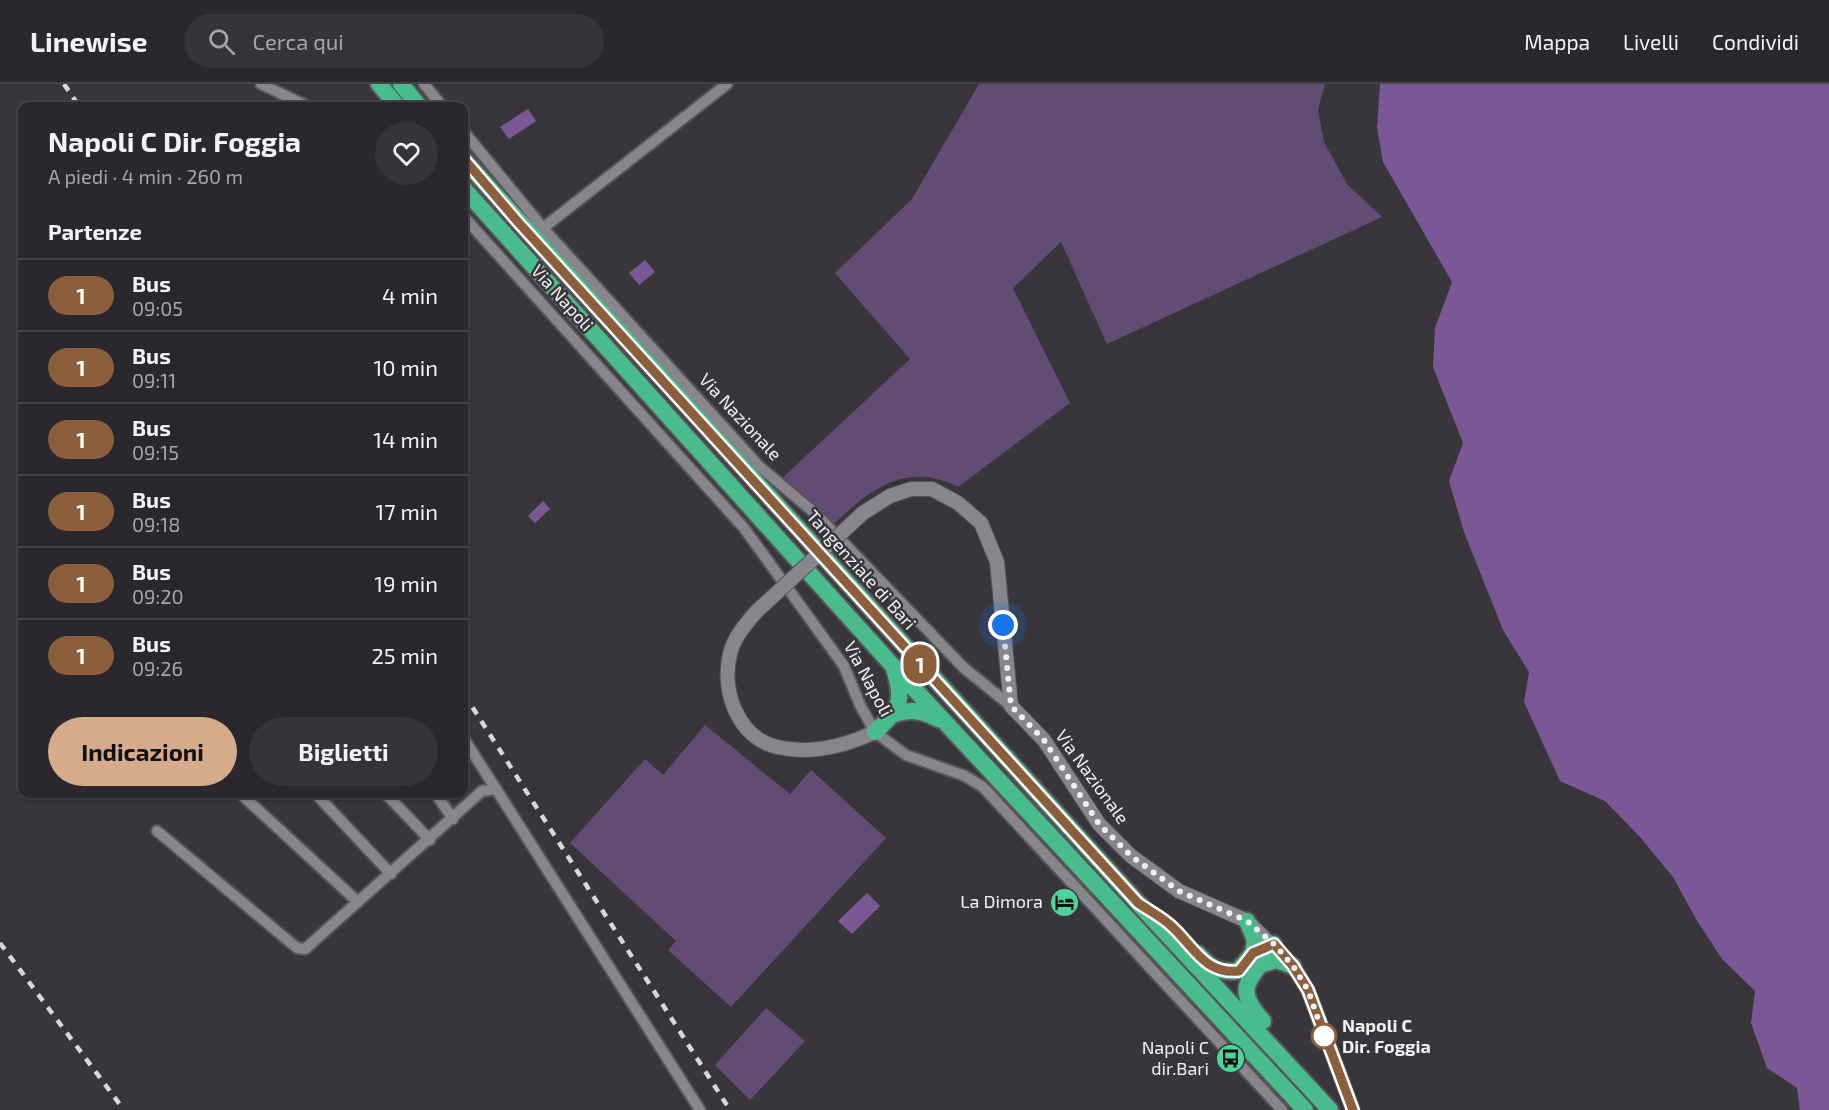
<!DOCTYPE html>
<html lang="it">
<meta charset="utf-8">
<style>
:root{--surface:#2a282c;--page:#363438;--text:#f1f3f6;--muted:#a5a6a9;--line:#464448;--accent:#d6ab8b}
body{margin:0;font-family:"Exo 2",sans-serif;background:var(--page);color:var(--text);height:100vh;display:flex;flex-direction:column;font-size:22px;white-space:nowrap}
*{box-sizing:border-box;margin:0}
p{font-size:20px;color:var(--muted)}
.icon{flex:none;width:33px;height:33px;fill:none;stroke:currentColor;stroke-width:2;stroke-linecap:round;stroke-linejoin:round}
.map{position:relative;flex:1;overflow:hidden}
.details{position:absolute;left:18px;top:18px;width:450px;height:696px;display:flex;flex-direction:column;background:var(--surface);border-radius:12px;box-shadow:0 2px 4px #0004,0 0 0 2px var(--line)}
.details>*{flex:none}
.badge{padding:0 12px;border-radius:20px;font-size:21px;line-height:39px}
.you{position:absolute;width:30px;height:30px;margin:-15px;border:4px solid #fff;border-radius:50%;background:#1a73e8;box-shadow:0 0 0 9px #1a73e833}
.map>.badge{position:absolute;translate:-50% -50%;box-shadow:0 0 0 3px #fff}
h2{padding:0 30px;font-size:22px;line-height:54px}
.round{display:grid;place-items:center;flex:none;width:63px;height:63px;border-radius:32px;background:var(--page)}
.head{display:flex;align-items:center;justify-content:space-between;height:102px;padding:0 30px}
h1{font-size:28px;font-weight:700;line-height:45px}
.primary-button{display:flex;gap:12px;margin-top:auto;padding:12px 30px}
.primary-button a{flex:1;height:69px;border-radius:36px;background:var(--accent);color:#111;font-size:24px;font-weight:700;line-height:69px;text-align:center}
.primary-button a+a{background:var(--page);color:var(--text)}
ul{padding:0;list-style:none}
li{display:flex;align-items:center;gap:18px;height:72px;padding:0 30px;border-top:2px solid var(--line)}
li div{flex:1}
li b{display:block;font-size:22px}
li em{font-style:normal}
li .badge{min-width:66px;font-weight:700;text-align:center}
header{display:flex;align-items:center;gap:36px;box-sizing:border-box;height:84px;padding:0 30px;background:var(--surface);border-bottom:2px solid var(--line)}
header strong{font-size:28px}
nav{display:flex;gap:33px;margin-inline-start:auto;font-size:21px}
.search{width:420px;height:54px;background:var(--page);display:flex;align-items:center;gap:15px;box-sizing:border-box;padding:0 21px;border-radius:33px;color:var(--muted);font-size:22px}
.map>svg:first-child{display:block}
</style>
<header>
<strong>Linewise</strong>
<div class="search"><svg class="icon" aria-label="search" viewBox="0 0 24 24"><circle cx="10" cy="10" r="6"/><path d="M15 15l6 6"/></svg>Cerca qui</div>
<nav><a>Mappa</a><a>Livelli</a><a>Condividi</a></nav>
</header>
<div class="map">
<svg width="1829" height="1026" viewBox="0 0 1829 1026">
<rect width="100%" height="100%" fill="#38363a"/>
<g fill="#624c73">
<path d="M979,0H1325L1318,26L1324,58L1347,100L1382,133L1107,260L1061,158L1013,204L1070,319L958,403C901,375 866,410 825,448L778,398L910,275L835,189L912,115Z"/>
<polygon points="705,641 790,710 811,686 886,754 731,923 668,866 676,857 570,759 645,675 663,691"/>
<polygon points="766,924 805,957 750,1016 715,981"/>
</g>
<g fill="#7a5895">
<polygon points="1380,0 1829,0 1829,1026 1800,1026 1797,1004 1767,984 1751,939 1755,907 1722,875 1696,835 1673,793 1640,753 1605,717 1560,697 1524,618 1529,588 1503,546 1464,448 1449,397 1463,359 1433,283 1435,244 1452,198 1383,78 1377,44"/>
<polygon points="528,25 536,37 509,55 500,43"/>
<polygon points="645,176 655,188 639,201 629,189"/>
<polygon points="543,417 550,425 535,439 528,432"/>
<polygon points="867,809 880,822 852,850 838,837"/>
</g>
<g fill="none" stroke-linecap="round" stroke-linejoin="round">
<defs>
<g id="minor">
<polyline points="261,0 307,22"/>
<polyline points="424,0 442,22"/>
<polyline points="464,48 543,144 760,383 816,430 964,584 1011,622"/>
<polyline points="464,133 744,444 844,582 860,621 875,648 906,671 965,692 983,703 1282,1026"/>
<polyline points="543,144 727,0"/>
<polyline points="464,655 496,705"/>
<polyline points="241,710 358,818"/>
<polyline points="316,710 391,790"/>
<polyline points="386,710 430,756"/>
<polyline points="436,710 453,735"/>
<polyline points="157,747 297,864 305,865 482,707 496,705 700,1026"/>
</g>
<g id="tertiary">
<polyline points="863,429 890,412 911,405 932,405 958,419 981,439 997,478 1011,622 1044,656 1099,740 1131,772 1179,807 1247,837 1293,882 1308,906 1353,1026"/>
<path d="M756,528C745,541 734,553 730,570C721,607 738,654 777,663C812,671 845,662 875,648"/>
</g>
<g id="trunk">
<polyline points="379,0 397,22"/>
<polyline points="401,0 419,22"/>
<polyline points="464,76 1138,819 1330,1026"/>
<polyline points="464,105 893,582 1305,1026"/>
<path d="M894,630C912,625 921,626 938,635"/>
<path d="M875,648C899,625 905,618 894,585"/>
<polyline points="1247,837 1255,856 1253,869"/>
<path d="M1198,870C1210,884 1220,889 1238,887L1253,869L1273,860"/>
<polyline points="1263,880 1276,876 1293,882"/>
<path d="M1263,937C1229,899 1255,896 1273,860"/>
</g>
</defs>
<use href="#minor" stroke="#575558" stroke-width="14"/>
<use href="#tertiary" stroke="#575558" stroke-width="16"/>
<use href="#trunk" stroke="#575558" stroke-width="20"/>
<use href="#minor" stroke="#89868b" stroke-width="10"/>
<use href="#tertiary" stroke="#89868b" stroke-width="14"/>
<use href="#trunk" stroke="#48bc8f" stroke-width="16"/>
<g stroke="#d9d7da" stroke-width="4.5" stroke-dasharray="8 8" stroke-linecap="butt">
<polyline points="64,0 79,22"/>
<polyline points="464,610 730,1026"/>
<polyline points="0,859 124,1026"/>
</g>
<defs>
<polyline id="tertiary-bridge" points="756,528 863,429"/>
</defs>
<use href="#tertiary-bridge" stroke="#575558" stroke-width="16" stroke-linecap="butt"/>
<use href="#tertiary-bridge" stroke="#89868b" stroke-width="14"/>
</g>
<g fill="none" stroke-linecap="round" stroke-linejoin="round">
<defs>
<path id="line" d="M464,75L518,138L1138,819C1148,826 1160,832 1169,840C1193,860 1203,891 1239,887L1253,869L1274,860L1293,882L1308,906L1353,1026"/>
</defs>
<use href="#line" stroke="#fff" stroke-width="14"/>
<use href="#line" stroke="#8b5e3c" stroke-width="9"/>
<polyline stroke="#f2f0f3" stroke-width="6" stroke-dasharray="0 10.8" points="1003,541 1011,622 1044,656 1099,740 1131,772 1179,807 1247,837 1274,860 1293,882 1308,906 1324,952"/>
</g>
<defs>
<symbol id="hotel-disc" viewBox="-11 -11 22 22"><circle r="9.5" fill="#4bd49b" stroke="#38363a"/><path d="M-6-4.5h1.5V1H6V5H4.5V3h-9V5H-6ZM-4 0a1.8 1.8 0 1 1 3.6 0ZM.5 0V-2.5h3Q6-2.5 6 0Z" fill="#111"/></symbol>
<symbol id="bus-disc" viewBox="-11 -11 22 22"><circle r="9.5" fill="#4bd49b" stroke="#38363a"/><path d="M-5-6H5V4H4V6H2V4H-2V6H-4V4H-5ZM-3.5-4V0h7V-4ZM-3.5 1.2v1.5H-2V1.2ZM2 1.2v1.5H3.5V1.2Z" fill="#111"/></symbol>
</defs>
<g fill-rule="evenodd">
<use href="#hotel-disc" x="1048" y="802" width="33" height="33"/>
<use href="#bus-disc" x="1214" y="958" width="33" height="33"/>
</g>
<circle fill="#fff" stroke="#8b5e3c" stroke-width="3" cx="1324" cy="952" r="12"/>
<g text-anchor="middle" stroke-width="5" stroke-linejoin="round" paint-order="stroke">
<g font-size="18" fill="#f2f0f3" stroke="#38363a">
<text transform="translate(562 214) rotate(48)" y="6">Via Napoli</text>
<text transform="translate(740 333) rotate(47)" y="6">Via Nazionale</text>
<text transform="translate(861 486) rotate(48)" y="6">Tangenziale di Bari</text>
<text transform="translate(868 595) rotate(62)" y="6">Via Napoli</text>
<text transform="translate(1092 693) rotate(54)" y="6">Via Nazionale</text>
</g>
<g font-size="18" fill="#f2f0f3" stroke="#38363a" text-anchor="end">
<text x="1043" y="824">La Dimora</text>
<text x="1209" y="970">Napoli C<tspan x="1209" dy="21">dir.Bari</tspan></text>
</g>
<g font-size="18" font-weight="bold" fill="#f2f0f3" stroke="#38363a" text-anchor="start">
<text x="1342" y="948">Napoli C<tspan x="1342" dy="21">Dir. Foggia</tspan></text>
</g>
</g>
</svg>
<div class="you" style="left:1003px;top:541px"></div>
<b class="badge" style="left:920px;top:580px;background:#8b5e3c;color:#fff">1</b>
<section class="details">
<div class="head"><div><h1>Napoli C Dir. Foggia</h1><p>A piedi · 4 min · 260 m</p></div><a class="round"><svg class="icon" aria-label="heart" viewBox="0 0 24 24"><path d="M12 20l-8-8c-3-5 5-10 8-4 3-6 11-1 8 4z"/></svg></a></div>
<h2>Partenze</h2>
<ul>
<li><span class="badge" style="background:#8b5e3c;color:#fff">1</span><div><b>Bus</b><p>09:05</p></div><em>4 min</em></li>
<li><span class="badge" style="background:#8b5e3c;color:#fff">1</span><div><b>Bus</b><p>09:11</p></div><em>10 min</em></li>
<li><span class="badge" style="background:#8b5e3c;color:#fff">1</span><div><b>Bus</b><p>09:15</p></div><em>14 min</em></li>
<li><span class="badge" style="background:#8b5e3c;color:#fff">1</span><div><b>Bus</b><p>09:18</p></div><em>17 min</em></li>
<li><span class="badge" style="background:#8b5e3c;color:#fff">1</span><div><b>Bus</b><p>09:20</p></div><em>19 min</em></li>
<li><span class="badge" style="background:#8b5e3c;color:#fff">1</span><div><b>Bus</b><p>09:26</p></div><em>25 min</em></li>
</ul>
<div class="primary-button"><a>Indicazioni</a><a>Biglietti</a></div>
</section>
</div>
